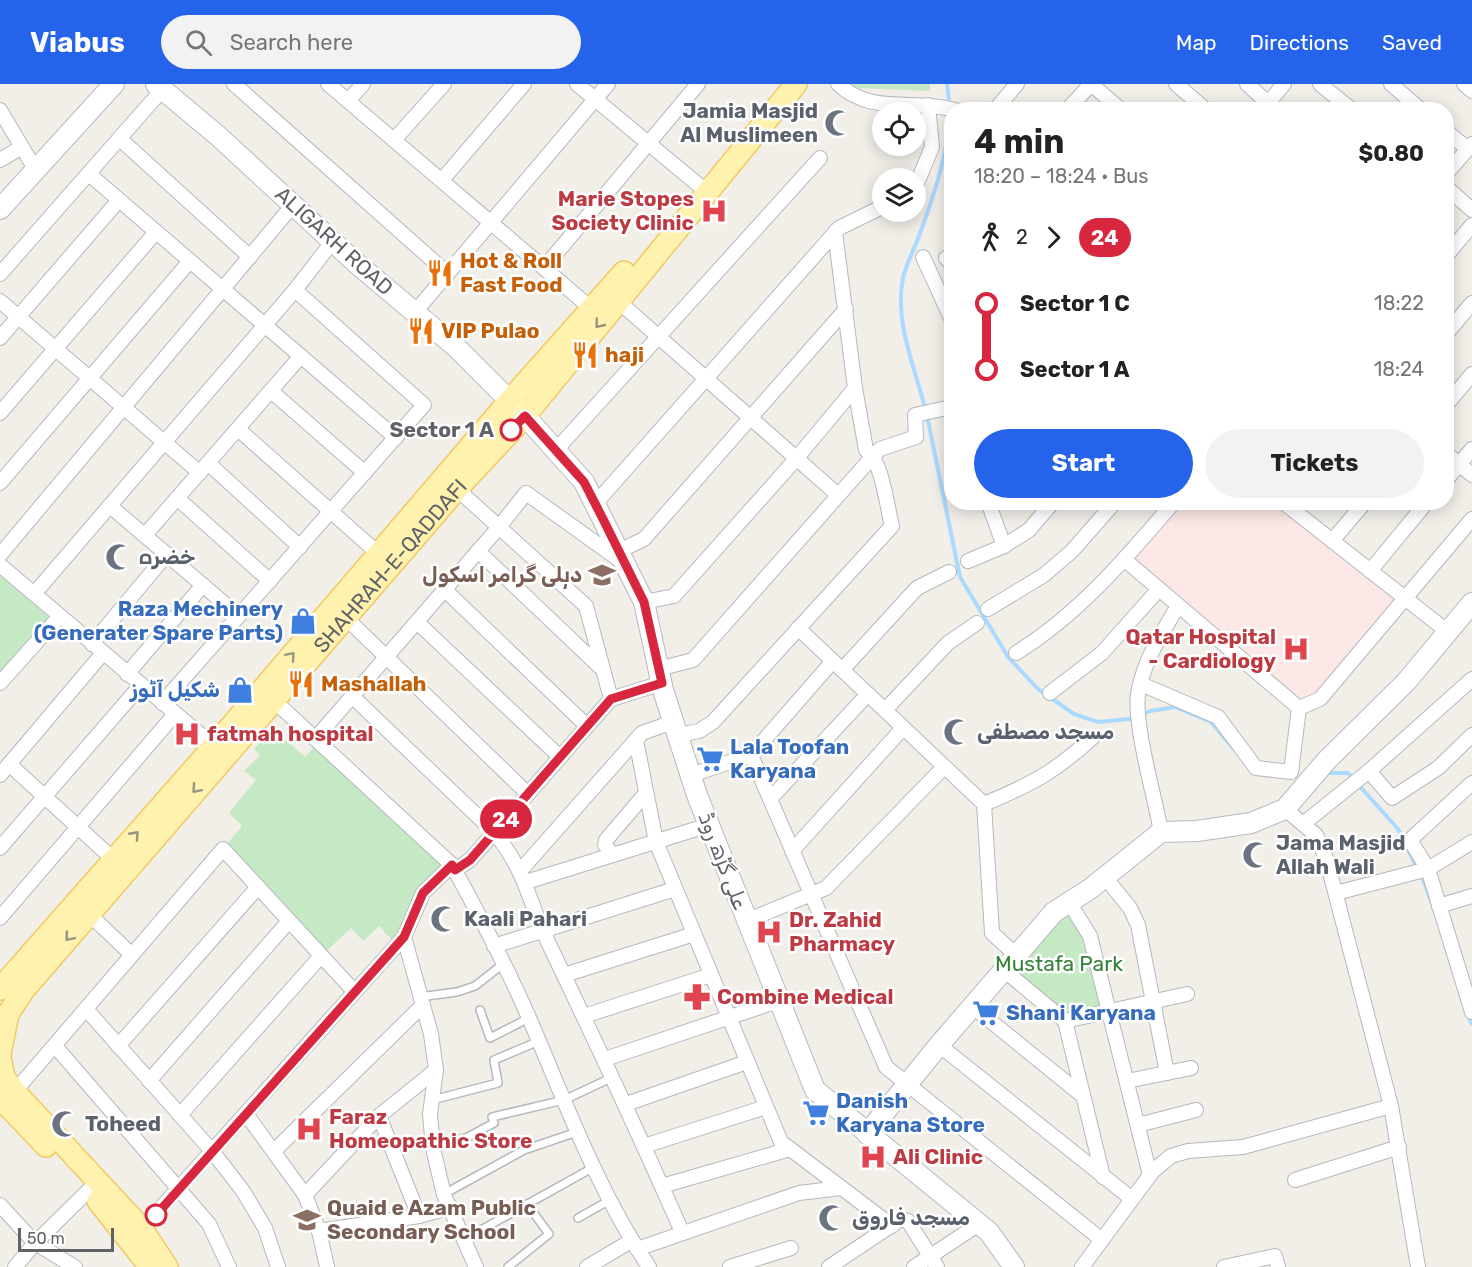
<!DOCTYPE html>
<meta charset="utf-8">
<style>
:root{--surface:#fff;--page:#f2f2f2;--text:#222;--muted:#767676;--accent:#2563eb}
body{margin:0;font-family:Rubik,Cairo,sans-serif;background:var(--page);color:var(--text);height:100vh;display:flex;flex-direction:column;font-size:22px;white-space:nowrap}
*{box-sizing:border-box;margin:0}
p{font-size:20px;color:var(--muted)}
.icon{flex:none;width:33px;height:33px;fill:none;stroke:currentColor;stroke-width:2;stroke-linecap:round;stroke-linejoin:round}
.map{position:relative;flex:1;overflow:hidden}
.sheet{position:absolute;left:944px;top:18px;width:510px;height:408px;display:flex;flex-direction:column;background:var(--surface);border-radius:24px;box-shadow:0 3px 15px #0003}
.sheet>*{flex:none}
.badge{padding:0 12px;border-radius:20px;font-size:21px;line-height:39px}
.controls{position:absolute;left:872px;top:18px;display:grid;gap:12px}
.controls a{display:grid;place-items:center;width:54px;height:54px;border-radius:50%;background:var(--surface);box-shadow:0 3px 15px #0003;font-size:30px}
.scale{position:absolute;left:18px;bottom:15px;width:96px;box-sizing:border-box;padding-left:6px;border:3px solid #5f6368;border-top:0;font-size:16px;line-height:21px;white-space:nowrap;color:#5f6368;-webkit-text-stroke:4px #fff;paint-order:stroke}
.map>.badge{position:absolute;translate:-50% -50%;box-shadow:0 0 0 3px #fff}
.legs{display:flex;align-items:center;gap:9px;height:66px;padding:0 30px;font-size:20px}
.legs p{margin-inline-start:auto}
.head{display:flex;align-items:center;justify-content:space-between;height:102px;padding:0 30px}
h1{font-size:33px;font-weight:700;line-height:45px}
.button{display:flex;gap:12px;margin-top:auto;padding:12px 30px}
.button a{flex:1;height:69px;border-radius:36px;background:var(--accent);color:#fff;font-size:24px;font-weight:700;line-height:69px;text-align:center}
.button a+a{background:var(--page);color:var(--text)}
ul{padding:0 30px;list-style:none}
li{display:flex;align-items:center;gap:21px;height:66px;font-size:22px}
li i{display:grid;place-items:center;width:9px;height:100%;margin:0 8px;background:currentColor}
li i::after{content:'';width:15px;height:15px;margin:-8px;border:4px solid;border-radius:50%;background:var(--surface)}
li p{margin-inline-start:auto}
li:first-child i{background:linear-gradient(#0000 50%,currentColor 0)}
li:last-child i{background:linear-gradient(currentColor 50%,#0000 0)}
header{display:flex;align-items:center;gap:36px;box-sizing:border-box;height:84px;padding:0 30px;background:var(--accent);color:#fff}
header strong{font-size:28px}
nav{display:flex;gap:33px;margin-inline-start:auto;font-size:21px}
.search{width:420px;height:54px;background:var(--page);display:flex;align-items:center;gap:15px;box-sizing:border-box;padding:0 21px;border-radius:33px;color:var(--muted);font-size:22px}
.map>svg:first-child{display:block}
</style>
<header>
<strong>Viabus</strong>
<div class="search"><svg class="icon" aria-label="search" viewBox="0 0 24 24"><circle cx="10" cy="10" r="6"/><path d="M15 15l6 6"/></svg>Search here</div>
<nav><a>Map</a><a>Directions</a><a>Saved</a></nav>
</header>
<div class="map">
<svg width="1472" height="1183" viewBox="0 0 1472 1183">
<rect width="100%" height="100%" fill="#f1efe8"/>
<polygon fill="#fce8e6" points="1174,419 1283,419 1405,514 1320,615 1299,624 1125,476"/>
<g fill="#c5e8c5">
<polygon points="852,0 930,0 930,7 856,4"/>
<polygon points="0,481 60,532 0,597"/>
<polygon points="272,644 305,673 317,660 445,779 399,850 392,856 379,842 363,857 351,844 321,872 223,765 242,742 229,729 256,696 244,687 260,671 254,665"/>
<polygon points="1069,818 1090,852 1110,927 1065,937 1004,886"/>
</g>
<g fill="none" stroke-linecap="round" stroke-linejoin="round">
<g stroke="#aadaff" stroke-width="4">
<path d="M925,324C915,284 894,237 903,194C906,180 914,166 919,152C936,106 956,49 947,0"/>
<polyline points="927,332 960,493 1008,573 1038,605 1074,630 1098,638 1129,635 1150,627 1175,623 1211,638 1233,664"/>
<polyline points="1327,689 1348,689 1398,745 1417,784"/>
<polyline points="1421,790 1431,817"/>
<polyline points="1467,929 1472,940"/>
</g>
<defs>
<g id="lane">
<polyline points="419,913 457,908 475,902 503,880"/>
<polyline points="480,926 490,954 529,934"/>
<polyline points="432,1016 498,999 494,976 539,957"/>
<polyline points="433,1064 468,1053 494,1039 492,1033 564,1016 613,993"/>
<polyline points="444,1110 524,1066 577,1048"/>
<polyline points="578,1134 610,1116"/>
<polyline points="463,1156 594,1083"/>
<polyline points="508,1183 549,1150 527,1120"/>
</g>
<g id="street">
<polyline points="234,0 447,189"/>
<polyline points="328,0 592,225"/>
<polyline points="577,0 707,108"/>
<path d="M838,0C873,32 913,14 955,26"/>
<polyline points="1176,0 1206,26"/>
<polyline points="1247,0 1276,26"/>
<polyline points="1320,0 1352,26"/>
<polyline points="1391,0 1421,26"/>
<polyline points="1464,0 1472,7"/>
<polyline points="348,17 363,0"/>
<polyline points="1264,24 1284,0"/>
<polyline points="0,26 35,85"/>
<polyline points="995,26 1017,0"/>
<polyline points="1067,26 1091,0 1121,26"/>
<polyline points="1446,47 1468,65"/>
<polyline points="120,55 250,173"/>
<polyline points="394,56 444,0"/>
<polyline points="0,76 22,63"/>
<polyline points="89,90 396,354"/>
<polyline points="1446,90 1472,60"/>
<polyline points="442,96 524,0"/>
<polyline points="1446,103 1472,126"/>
<polyline points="915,104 932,63 928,21"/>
<polyline points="1446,172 1472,141"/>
<polyline points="923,173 951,234"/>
<polyline points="946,174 951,179"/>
<polyline points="544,184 698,0"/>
<polyline points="0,190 162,6"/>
<polyline points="0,217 200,389"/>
<polyline points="618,217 838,411"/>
<polyline points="415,228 608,0"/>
<polyline points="1446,250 1472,219"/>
<polyline points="0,254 119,116"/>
<polyline points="271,307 365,389"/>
<polyline points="1446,321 1472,290"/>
<polyline points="0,329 156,148"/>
<polyline points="238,345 380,471"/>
<polyline points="556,366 820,74"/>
<polyline points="1446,369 1472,391"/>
<polyline points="208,379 300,463"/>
<polyline points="1446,396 1472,365"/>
<polyline points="0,399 190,177"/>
<polyline points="457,405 586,522 611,615"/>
<polyline points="177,414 270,497"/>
<polyline points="988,418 1004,462"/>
<polyline points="1283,418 1448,548"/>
<polyline points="595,420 839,144 882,123"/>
<polyline points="110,422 239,532"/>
<polyline points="145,451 301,272"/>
<polyline points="1332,457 1365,418"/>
<polyline points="478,467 600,583"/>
<polyline points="619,467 644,455 846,225"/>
<polyline points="0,471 293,121"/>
<polyline points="1125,476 1299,624 1320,615 1472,435"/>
<polyline points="968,477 1004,462 1029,446 1053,418"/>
<polyline points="0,481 214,662"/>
<polyline points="1370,487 1427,418"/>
<polyline points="445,506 587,642"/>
<polyline points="34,510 295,206 333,157"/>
<polyline points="644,518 674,512 796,375 855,304"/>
<polyline points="988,525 1044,491 1072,467 1115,418"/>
<polyline points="345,533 528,710"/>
<polyline points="417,538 560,673"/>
<polyline points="798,544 984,720 992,849 1016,871"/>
<polyline points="92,560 167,470"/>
<path d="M1016,569C1079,530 1126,474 1174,418"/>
<polyline points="658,585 693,576 874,371 880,365 916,353 915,331 951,323"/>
<polyline points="842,586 917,504 949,488"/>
<polyline points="127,590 203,501"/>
<polyline points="0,599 60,532"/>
<polyline points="1141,600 1218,633 1256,684 1291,688 1299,624"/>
<polyline points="1050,609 1102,569 1159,505"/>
<path d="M269,612L452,781C480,832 507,883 530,936C566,1020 598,1107 649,1183"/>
<path d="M353,613L494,748C526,787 528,816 548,858C594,954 639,1050 682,1148"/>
<polyline points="162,619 424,321 295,206"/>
<polyline points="885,626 948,559 977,539"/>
<path d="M678,651L699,647L713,638L892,442C887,423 882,376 866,366L855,304L835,148"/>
<polyline points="315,655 499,443 526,409 621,477"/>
<polyline points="636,656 656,758 781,1058 892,1142"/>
<polyline points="751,671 886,983 1102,1156"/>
<polyline points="9,680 113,775"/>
<polyline points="1369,687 1392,714 1438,684 1472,651"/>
<polyline points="0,691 103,569"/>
<polyline points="691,691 751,671 833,577"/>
<polyline points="1472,699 1410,756 1428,785 1472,928"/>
<polyline points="770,715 868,610"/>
<path d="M984,720C1032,700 1055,688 1093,653"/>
<polyline points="1285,725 1316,751 1327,777 1391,1022 1418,1183"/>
<polyline points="1303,740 1369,687 1472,595"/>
<path d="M1161,748C1155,713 1134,643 1138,610C1143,578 1162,549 1178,522"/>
<polyline points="0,764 141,601"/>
<polyline points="792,767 903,644"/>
<polyline points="613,771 605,761 606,756 646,709"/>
<polyline points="455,786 470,776 611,615 662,599"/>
<polyline points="520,787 642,649 673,638"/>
<polyline points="1105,793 1130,824 1138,841 1167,989"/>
<polyline points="526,798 709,741"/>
<polyline points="1336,809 1428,785 1472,758"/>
<polyline points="1069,818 1090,852 1150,1091"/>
<polyline points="1439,822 1472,812"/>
<polyline points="89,830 132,871"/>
<polyline points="0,834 175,630"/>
<polyline points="746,837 826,804 944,683"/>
<polyline points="404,853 431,950 436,986 430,1030 433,1064 444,1111 476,1183"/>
<polyline points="494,862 675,805"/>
<polyline points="1004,886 1065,937 1103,1093"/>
<polyline points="564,891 694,850"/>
<polyline points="972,922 1083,1012"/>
<polyline points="86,925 212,1067 243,1107 265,1144 278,1183"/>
<polyline points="584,932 711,891"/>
<polyline points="1065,937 1187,910"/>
<polyline points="939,961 1132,1115"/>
<polyline points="55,962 209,1140 229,1183"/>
<polyline points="118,962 258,803"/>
<polyline points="605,975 778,917"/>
<polyline points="149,997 289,837"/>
<polyline points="1127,997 1191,984"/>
<polyline points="10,1013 223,765 354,907"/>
<polyline points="626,1020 747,978"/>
<polyline points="246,1030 305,1111 319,1147 327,1183"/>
<polyline points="180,1031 321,872"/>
<polyline points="379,1032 419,1132"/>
<polyline points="1138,1041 1196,1026"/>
<polyline points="644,1062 766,1023"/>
<polyline points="274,1067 422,922"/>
<polyline points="1295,1096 1399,1063"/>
<polyline points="662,1102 790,1065"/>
<polyline points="305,1111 379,1032 436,986"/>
<polyline points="0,1121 35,1159 75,1183"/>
<polyline points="142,1145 404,853 423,809 452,781"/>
<polyline points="319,1147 419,1132 451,1123"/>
<polyline points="637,1165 799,1109 841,1104"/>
<polyline points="15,1183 35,1159 89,1106"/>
<polyline points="587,1183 631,1157"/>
<polyline points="730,1183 791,1164"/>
<polyline points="829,1183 901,1135 908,1137 937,1183"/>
<polyline points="914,1183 979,1140"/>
<polyline points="1082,1183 1153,1087 1171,1072 1188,1067 1243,1063 1391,1022"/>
<polyline points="1224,1183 1275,1172 1278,1183"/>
</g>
<g id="secondary">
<polyline points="156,0 217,51 356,179 456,263 525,332 584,398 644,518 663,606 697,711 815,1006 989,1148 1014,1183"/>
<polyline points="0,125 114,0"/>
<polyline points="867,1050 939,961 1054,828 1090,805 1161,748 1197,747 1251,739 1285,725 1327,676 1406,598 1472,519"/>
</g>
<g id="primary">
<polyline points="0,905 214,662 510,316 624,188"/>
<path id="s1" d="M0,970L8,930L23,907L457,405L525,332L796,0"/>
<polyline points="0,974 4,993 15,1008 142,1145 167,1183"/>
<polyline points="0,1014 46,1062"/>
<polyline points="98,1117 150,1183"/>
</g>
</defs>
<use href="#lane" stroke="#b5b8bc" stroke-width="10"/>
<use href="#street" stroke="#b5b8bc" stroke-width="16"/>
<use href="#secondary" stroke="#b6babf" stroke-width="22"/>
<use href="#primary" stroke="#f2c960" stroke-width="24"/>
<use href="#lane" stroke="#fff" stroke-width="7"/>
<use href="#street" stroke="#fff" stroke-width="14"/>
<use href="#secondary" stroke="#fff" stroke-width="20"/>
<use href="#primary" stroke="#fff2af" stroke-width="21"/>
</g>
<defs><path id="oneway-chevron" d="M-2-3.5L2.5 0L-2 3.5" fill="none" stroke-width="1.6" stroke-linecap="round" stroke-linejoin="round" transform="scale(1.5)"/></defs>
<g stroke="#979581">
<use href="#oneway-chevron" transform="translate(599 240) rotate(129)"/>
<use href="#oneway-chevron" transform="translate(291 572) rotate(-49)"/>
<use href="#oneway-chevron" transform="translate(196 705) rotate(131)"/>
<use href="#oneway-chevron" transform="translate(135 751) rotate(-48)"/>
<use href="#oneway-chevron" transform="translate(69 853) rotate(130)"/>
</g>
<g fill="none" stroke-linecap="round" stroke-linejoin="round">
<defs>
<polyline id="line-1" points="156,1131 404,853 423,809 452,781 455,786 470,776 611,615 662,599 644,518 604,437 584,398 525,332 511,346"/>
</defs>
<use href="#line-1" stroke="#fff" stroke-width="14"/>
<use href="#line-1" stroke="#d7263d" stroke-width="9"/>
</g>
<defs>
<symbol id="mosque-bare" viewBox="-9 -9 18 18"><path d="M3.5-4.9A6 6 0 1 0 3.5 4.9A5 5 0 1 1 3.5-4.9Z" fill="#6b7280" stroke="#fff" stroke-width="2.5" paint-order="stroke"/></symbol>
<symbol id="hospital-bare" viewBox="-9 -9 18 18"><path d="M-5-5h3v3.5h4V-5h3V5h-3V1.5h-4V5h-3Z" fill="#e0444e" stroke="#fff" stroke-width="2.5" paint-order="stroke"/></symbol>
<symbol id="restaurant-bare" viewBox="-9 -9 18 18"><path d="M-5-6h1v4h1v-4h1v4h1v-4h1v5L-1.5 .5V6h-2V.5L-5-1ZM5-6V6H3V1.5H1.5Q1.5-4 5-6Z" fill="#e8710a" stroke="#fff" stroke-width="2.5" paint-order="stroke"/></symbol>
<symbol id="school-bare" viewBox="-9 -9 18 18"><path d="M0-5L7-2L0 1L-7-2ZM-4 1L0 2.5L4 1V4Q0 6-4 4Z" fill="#8d6e63" stroke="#fff" stroke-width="2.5" paint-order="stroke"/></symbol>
<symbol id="shop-bare" viewBox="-9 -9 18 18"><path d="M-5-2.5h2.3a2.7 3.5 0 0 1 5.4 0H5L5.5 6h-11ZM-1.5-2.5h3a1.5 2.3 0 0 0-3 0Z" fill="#3f7fe0" stroke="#fff" stroke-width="2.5" paint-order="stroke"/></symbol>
<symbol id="supermarket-bare" viewBox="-9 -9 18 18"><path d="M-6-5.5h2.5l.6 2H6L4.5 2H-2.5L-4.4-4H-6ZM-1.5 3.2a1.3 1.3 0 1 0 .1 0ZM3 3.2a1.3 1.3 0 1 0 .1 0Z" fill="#3f7fe0" stroke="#fff" stroke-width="2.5" paint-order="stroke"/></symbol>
<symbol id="pharmacy-bare" viewBox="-9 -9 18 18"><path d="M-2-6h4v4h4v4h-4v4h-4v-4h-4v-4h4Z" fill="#e0444e" stroke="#fff" stroke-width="2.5" paint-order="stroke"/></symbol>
</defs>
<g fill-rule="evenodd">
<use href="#mosque-bare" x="819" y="20" width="38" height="38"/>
<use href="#hospital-bare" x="695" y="108" width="38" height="38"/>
<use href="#restaurant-bare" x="421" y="170" width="38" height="38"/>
<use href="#restaurant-bare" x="402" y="228" width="38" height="38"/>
<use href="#restaurant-bare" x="566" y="252" width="38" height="38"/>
<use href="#mosque-bare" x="100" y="454" width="38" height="38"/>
<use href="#school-bare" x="583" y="472" width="38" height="38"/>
<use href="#shop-bare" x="284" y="518" width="38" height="38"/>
<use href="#hospital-bare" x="1277" y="546" width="38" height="38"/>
<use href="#restaurant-bare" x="282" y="581" width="38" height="38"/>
<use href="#shop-bare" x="221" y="587" width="38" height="38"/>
<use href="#mosque-bare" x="938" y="629" width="38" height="38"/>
<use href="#hospital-bare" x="168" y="631" width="38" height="38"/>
<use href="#supermarket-bare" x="691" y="656" width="38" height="38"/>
<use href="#mosque-bare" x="1237" y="752" width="38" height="38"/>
<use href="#mosque-bare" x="425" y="816" width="38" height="38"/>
<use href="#hospital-bare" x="750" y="829" width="38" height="38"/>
<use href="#pharmacy-bare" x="678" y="894" width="38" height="38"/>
<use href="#supermarket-bare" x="967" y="910" width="38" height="38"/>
<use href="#supermarket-bare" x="797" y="1010" width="38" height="38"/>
<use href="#mosque-bare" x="46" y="1021" width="38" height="38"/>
<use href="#hospital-bare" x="290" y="1026" width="38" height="38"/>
<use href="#hospital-bare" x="854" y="1054" width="38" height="38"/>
<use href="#mosque-bare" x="813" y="1115" width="38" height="38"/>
<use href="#school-bare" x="288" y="1117" width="38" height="38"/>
</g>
<g fill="#fff" stroke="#d7263d" stroke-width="3">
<circle cx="511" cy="346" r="10"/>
<circle cx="156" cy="1131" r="10"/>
</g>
<g text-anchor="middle" stroke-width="5" stroke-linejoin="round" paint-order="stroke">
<g font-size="21" font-weight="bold" fill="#5b616d" stroke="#fff" text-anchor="start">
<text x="818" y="34" text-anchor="end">Jamia Masjid<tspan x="818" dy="24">Al Muslimeen</tspan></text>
<text x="139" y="480">خضرہ</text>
<text x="977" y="655">مسجد مصطفی</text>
<text x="1276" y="766">Jama Masjid<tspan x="1276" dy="24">Allah Wali</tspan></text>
<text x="464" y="842">Kaali Pahari</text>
<text x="85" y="1047">Toheed</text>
<text x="852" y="1141">مسجد فاروق</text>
</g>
<g font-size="21" font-weight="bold" fill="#be3a42" stroke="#fff" text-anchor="start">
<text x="694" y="122" text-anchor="end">Marie Stopes<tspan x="694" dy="24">Society Clinic</tspan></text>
<text x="1276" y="560" text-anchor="end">Qatar Hospital<tspan x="1276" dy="24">- Cardiology</tspan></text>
<text x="207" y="657">fatmah hospital</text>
<text x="789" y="843">Dr. Zahid<tspan x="789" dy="24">Pharmacy</tspan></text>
<text x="717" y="920">Combine Medical</text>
<text x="329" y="1040">Faraz<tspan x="329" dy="24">Homeopathic Store</tspan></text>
<text x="893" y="1080">Ali Clinic</text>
</g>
<g font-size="21" fill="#5f6368" stroke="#fff">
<text transform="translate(334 157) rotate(42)" y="7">ALIGARH ROAD</text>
<text dy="7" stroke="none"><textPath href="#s1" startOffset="630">SHAHRAH-E-QADDAFI</textPath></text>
<text transform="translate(723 777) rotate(69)" y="7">علی گڑھ روڈ</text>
</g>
<g font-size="21" font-weight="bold" fill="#c56008" stroke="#fff" text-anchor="start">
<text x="460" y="184">Hot &amp; Roll<tspan x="460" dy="24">Fast Food</tspan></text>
<text x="441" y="254">VIP Pulao</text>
<text x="605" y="278">haji</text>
<text x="321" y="607">Mashallah</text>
</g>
<g font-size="21" font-weight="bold" fill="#5f6368" stroke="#fff" text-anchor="end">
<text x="494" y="353">Sector 1 A</text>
</g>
<g font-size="21" font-weight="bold" fill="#785e54" stroke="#fff" text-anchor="end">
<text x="582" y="498">دہلی گرامر اسکول</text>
<text x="327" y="1131" text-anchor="start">Quaid e Azam Public<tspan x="327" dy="24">Secondary School</tspan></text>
</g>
<g font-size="21" font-weight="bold" fill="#366cbe" stroke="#fff" text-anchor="start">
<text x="283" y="532" text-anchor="end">Raza Mechinery<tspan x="283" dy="24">(Generater Spare Parts)</tspan></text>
<text x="220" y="613" text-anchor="end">شکیل آٹوز</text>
<text x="730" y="670">Lala Toofan<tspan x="730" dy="24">Karyana</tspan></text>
<text x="1006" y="936">Shani Karyana</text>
<text x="836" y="1024">Danish<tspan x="836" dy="24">Karyana Store</tspan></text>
</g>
<g font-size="21" fill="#348238" stroke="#fff">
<text x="1059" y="887">Mustafa Park</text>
</g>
</g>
</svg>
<div class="controls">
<a><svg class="icon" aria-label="locate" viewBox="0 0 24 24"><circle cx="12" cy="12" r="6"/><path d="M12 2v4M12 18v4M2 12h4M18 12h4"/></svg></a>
<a><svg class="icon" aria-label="layers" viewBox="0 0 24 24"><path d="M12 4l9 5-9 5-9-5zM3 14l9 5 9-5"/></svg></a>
</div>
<div class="scale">50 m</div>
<b class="badge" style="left:506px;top:735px;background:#d7263d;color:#fff">24</b>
<section class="sheet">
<div class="head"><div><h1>4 min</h1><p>18:20 – 18:24 · Bus</p></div><b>$0.80</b></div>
<div class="legs"><svg class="icon" aria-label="walk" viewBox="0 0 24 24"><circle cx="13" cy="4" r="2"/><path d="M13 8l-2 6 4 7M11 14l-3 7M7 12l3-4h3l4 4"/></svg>2<svg class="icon" aria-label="forward" viewBox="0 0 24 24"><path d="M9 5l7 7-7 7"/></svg><b class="badge" style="background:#d7263d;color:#fff">24</b></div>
<ul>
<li><i style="color:#d7263d"></i><b>Sector 1 C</b><p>18:22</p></li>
<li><i style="color:#d7263d"></i><b>Sector 1 A</b><p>18:24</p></li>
</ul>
<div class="button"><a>Start</a><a>Tickets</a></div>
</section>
</div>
